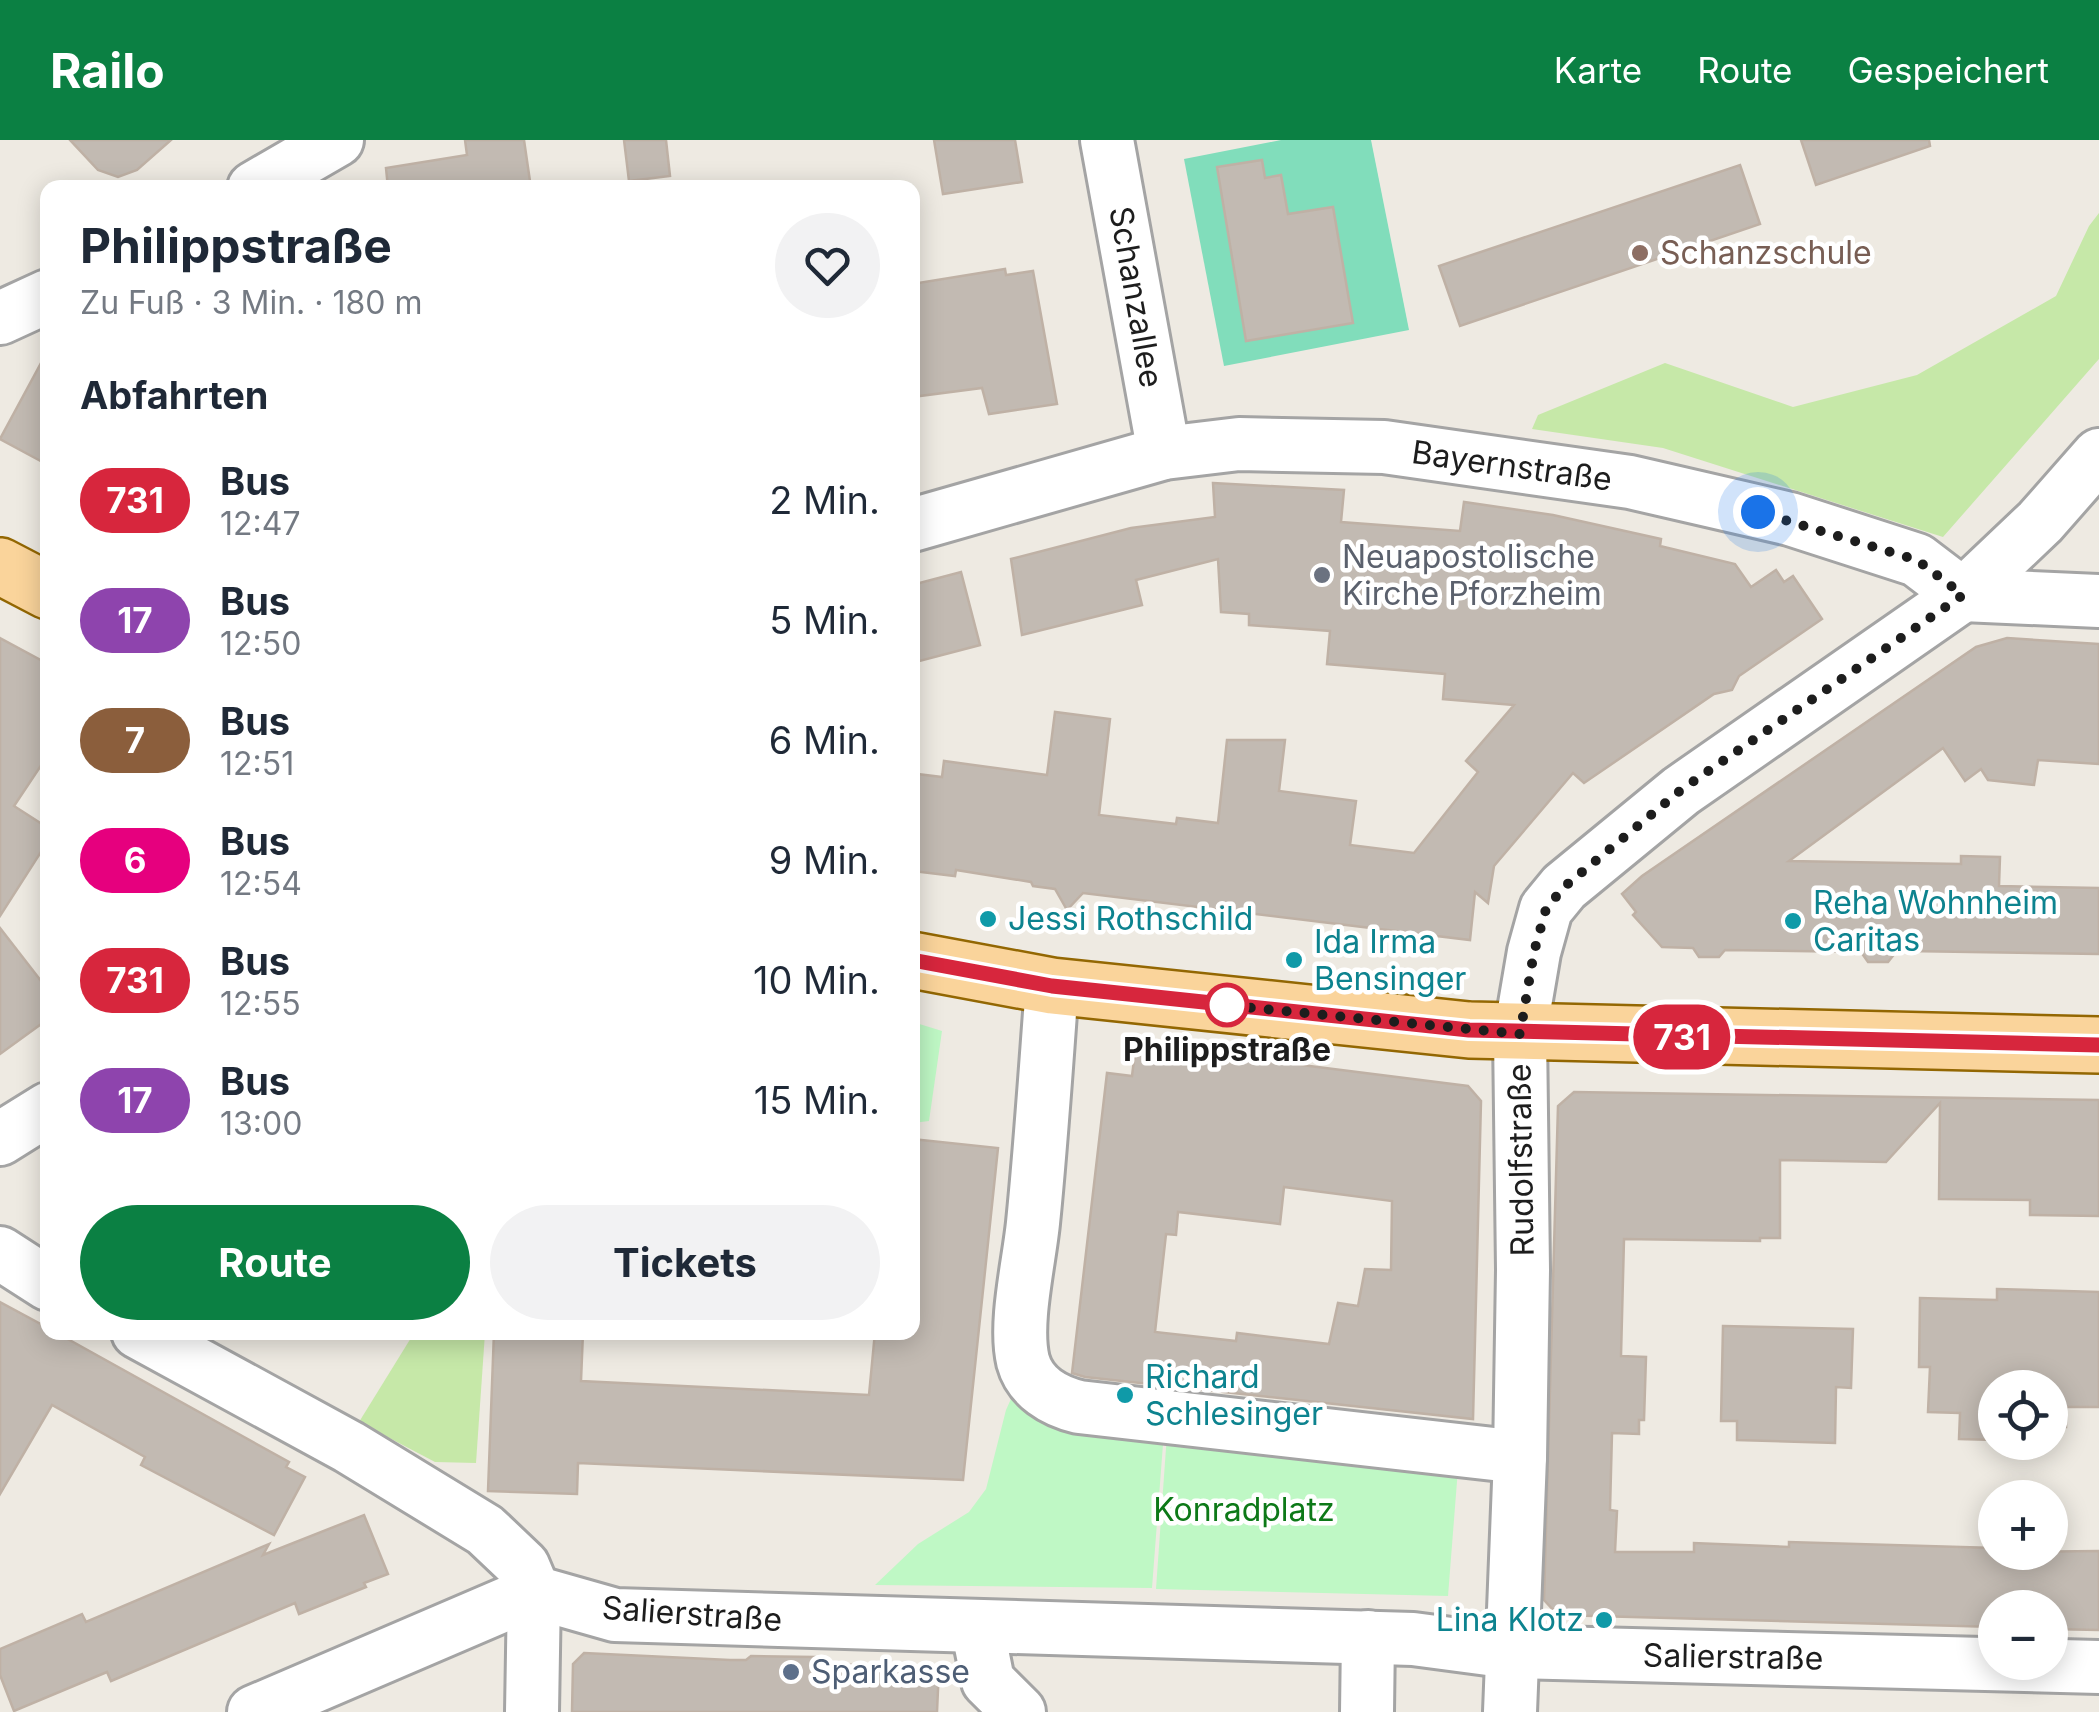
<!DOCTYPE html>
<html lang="de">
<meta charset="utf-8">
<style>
:root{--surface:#fff;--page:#f2f2f3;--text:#1f2937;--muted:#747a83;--accent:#0b8043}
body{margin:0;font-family:Inter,sans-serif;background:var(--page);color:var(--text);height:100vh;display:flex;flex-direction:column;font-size:38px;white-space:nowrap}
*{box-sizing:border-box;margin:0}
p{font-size:32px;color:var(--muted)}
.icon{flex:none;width:55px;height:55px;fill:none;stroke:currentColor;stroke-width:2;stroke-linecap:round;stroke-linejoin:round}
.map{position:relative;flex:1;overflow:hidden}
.sheet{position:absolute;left:40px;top:40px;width:880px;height:1160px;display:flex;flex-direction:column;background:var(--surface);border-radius:20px;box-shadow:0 5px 25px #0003}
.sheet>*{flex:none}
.badge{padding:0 20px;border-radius:32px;font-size:35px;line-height:65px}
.tools{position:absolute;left:1978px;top:1230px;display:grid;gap:20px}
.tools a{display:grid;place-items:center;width:90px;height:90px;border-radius:50%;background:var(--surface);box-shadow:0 5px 25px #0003;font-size:50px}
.you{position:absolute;width:50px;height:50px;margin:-25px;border:8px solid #fff;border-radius:50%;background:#1a73e8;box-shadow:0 0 0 15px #1a73e833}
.map>.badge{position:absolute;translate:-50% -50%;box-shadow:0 0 0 5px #fff}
h2{padding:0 40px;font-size:38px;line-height:90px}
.round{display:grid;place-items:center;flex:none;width:105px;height:105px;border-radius:52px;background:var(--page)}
.summary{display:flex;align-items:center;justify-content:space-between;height:170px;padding:0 40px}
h1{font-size:48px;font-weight:700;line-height:75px}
.action{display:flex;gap:20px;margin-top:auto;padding:20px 40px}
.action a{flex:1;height:115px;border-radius:60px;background:var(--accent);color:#fff;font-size:40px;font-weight:700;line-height:115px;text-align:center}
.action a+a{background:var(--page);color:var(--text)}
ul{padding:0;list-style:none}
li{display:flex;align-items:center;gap:30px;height:120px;padding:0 40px}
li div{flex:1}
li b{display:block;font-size:38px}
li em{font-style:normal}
li .badge{min-width:110px;font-weight:700;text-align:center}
header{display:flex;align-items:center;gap:60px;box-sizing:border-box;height:140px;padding:0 50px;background:var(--accent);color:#fff}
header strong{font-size:48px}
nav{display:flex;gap:55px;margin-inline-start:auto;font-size:35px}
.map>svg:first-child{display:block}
</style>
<header>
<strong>Railo</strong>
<nav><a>Karte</a><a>Route</a><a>Gespeichert</a></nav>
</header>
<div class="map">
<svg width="2099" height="1572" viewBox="0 0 2099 1572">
<rect width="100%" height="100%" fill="#eeeae2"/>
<g fill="#c6e8a8">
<polygon points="2099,73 2099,219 1943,397 1663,308 1532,289 1538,275 1665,223 1793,267 1917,235 2056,156 2089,86"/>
<polygon points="414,1193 485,1193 476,1323 435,1322 359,1282"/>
</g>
<g fill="#bff8c5">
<polygon points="913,882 942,891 929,981 913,983"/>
<polygon points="1024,1230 1165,1278 1152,1448 875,1445 918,1404 969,1372 986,1349 1006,1270"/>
<polygon points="1168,1280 1459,1316 1448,1456 1156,1449"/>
</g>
<polygon fill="#81ddbb" points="1281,0 1371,0 1409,190 1224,226 1184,19"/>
<g fill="#c2bab2" stroke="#bfb1a5" stroke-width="2.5" fill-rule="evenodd">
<polygon points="70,0 171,0 137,30 118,37 98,30"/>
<polygon points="465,0 524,0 531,48 388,48 386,28 467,15"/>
<polygon points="624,0 666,0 670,36 629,41"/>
<polygon points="934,0 1015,0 1022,42 943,54"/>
<polygon points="1801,0 1929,0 1930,6 1816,45"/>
<polygon points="1262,20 1265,38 1281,35 1288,74 1333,67 1353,183 1246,201 1217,27"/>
<polygon points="1740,25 1760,84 1460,186 1439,126"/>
<polygon points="1005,129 1006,135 1033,131 1057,264 989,274 982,248 912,257 912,144"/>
<polygon points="48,210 48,325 0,299"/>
<polygon points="1213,343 1344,350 1341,382 1460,391 1464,362 1553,375 1661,399 1660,406 1735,424 1751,447 1776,430 1784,442 1793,436 1822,479 1739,536 1732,550 1714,554 1584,643 1573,633 1494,726 1488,763 1475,752 1470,800 1083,753 1067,770 1055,749 1033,746 1031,742 956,730 955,736 912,731 912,647 916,648 917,634 942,637 944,621 1047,635 1055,572 1110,579 1099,675 1176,684 1177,678 1218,683 1227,600 1285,600 1279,651 1356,661 1350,705 1414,713 1478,632 1466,621 1514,565 1443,559 1445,534 1327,524 1330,491 1249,485 1249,474 1221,472 1218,419 1136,440 1142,465 1022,495 1011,419 1131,388 1215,377"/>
<polygon points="961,432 980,505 912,523 912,445"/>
<polygon points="0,498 48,524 48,615 14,666 48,688 48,701 0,776"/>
<polygon points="2007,498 2099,504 2099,624 2038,620 2034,645 1988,640 1981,629 1965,641 1943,608 1789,721 1961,724 1961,716 2000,717 1999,746 2099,748 2099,814 1907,811 1896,812 1888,822 1868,822 1861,812 1725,810 1719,817 1699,817 1693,808 1662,807 1633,775 1636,772 1622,754 1642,736 1976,507"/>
<polygon points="0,788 48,850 48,879 0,914"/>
<path d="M1136,904L1468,946L1481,961L1473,1279L1085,1237L1072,1233L1107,933L1132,936ZM1284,1047L1392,1061L1391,1130L1365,1129L1358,1166L1338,1163L1329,1204L1237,1193L1236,1201L1155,1192L1166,1094L1176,1095L1178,1072L1280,1084Z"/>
<polygon points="1574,952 2099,960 2099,1076 2030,1075 2030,1060 1939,1059 1940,963 1886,1022 1780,1020 1780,1098 1760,1098 1760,1101 1624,1099 1621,1216 1646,1217 1644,1280 1639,1280 1639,1294 1612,1293 1610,1370 1617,1371 1615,1412 1694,1412 1694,1403 1789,1407 1789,1402 1995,1408 1995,1412 2099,1411 2099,1490 2050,1489 2050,1468 1995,1468 1995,1487 1558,1475 1544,1460 1558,966"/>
<polygon points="912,999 998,1008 963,1340 578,1323 577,1354 488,1351 494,1192 583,1192 581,1241 869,1255 875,1192 912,1192"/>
<polygon points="1997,1149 2099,1152 2099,1267 2066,1267 2066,1287 2050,1287 2050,1248 1995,1248 1995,1300 1959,1299 1960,1273 1928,1272 1930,1227 1919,1227 1920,1158 1997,1160"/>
<polygon points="0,1162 48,1188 48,1192 55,1192 289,1322 286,1327 305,1337 274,1395 141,1325 145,1317 52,1265 0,1354"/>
<polygon points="1723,1186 1853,1189 1851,1248 1836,1247 1835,1303 1737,1300 1737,1281 1721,1281"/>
<polygon points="364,1375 388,1434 364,1443 366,1447 299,1474 295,1463 111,1541 107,1532 14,1571 0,1535 0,1509 82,1474 86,1482 269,1404 263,1415"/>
<polygon points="584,1513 730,1520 746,1520 751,1516 815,1517 821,1524 939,1527 937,1572 572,1572 573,1524"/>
</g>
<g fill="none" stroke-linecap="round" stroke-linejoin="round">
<defs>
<g id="minor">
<polyline points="1107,0 1164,313"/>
<polyline points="254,48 337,0"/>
<polyline points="0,178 48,156"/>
<polyline points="912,385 1164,313 1239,304 1384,307 1630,342 1790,379 1917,420 1963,455 2099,461"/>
<path d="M1052,846C1046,925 1041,1004 1033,1083C1029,1123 1014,1183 1023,1221C1030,1247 1054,1261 1079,1267L1520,1317"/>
<polyline points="0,999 48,969"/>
<polyline points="0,1113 48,1144"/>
<polyline points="138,1192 349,1307 485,1390 523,1426 534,1452 532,1572"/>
<polyline points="977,1486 988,1541 1019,1572"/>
<polyline points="254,1572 534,1452 615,1475 1413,1499 1511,1512 2099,1527"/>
<polyline points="1367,1572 1368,1497"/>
<polyline points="1510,1572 1520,1317 1523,1130 1520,894 1534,812 1546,769 1564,747 1681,651 1963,455 2040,382 2099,315"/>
</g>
<g id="major">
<polyline points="0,426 48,451"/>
<polyline points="912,820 1052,846 1469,890 2099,905"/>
</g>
</defs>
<use href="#minor" stroke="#a4a4a4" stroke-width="58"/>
<use href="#major" stroke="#936702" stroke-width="60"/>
<use href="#minor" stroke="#fff" stroke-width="52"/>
<use href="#major" stroke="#fad49b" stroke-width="55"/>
</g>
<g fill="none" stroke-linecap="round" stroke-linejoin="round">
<defs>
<polyline id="line" points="912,820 1052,846 1469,890 2099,905"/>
</defs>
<use href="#line" stroke="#fff" stroke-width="22"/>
<use href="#line" stroke="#d7263d" stroke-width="15"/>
<polyline stroke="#1d1d1d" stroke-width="10" stroke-dasharray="0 18" points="1227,865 1212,864 1520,894 1534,812 1546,769 1564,747 1681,650 1963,455 1917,420 1758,372"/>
</g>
<circle fill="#8d6e63" stroke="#fff" stroke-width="4" cx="1640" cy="113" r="10"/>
<circle fill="#6b7280" stroke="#fff" stroke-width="4" cx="1322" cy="435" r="10"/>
<g fill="#0f9aa8" stroke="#fff" stroke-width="4">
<circle cx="988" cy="779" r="10"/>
<circle cx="1793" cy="781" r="10"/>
<circle cx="1294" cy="820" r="10"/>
<circle cx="1125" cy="1255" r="10"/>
<circle cx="1604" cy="1480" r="10"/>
</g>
<circle fill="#fff" stroke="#d7263d" stroke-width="5" cx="1227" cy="865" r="20"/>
<circle fill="#5c6f8a" stroke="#fff" stroke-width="4" cx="791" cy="1532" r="10"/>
<g text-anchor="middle" stroke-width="9" stroke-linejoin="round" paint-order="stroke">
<g font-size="32" fill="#785e54" stroke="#fff" text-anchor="start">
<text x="1660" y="124">Schanzschule</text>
</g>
<g font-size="32" fill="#1d1d1d" stroke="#fff">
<text transform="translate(1136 157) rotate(80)" y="11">Schanzallee</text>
<text transform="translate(1512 326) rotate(8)" y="11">Bayernstraße</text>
<text transform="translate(1521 1020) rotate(-91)" y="11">Rudolfstraße</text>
<text transform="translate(692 1474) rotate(4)" y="11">Salierstraße</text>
<text transform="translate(1733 1517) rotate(1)" y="11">Salierstraße</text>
</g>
<g font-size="32" fill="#5b616d" stroke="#fff" text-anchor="start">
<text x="1342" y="428">Neuapostolische<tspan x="1342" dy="37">Kirche Pforzheim</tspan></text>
</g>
<g font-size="32" fill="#0d838f" stroke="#fff" text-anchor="start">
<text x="1813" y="774">Reha Wohnheim<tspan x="1813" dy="37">Caritas</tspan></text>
<text x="1008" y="790">Jessi Rothschild</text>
<text x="1314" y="813">Ida Irma<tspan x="1314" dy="37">Bensinger</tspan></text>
<text x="1145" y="1248">Richard<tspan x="1145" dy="37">Schlesinger</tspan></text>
<text x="1584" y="1491" text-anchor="end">Lina Klotz</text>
</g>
<g font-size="32" font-weight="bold" fill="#1d1d1d" stroke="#fff">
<text x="1227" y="921">Philippstraße</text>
</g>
<g font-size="32" fill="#0d7918" stroke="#fff">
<text x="1244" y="1381">Konradplatz</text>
</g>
<g font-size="32" fill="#4e5e75" stroke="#fff" text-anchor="start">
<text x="811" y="1543">Sparkasse</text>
</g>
</g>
</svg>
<div class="tools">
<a><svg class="icon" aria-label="locate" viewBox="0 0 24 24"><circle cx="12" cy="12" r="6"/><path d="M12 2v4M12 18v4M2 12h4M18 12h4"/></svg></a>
<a>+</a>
<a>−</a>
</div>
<div class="you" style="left:1758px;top:372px"></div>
<b class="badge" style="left:1682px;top:897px;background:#d7263d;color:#fff">731</b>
<section class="sheet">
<div class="summary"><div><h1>Philippstraße</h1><p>Zu Fuß · 3 Min. · 180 m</p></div><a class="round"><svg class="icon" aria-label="heart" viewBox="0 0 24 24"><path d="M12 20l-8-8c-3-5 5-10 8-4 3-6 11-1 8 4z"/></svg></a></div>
<h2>Abfahrten</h2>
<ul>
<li><span class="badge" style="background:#d7263d;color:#fff">731</span><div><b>Bus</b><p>12:47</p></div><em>2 Min.</em></li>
<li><span class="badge" style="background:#8e44ad;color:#fff">17</span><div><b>Bus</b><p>12:50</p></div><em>5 Min.</em></li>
<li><span class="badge" style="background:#8b5e3c;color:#fff">7</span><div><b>Bus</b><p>12:51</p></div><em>6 Min.</em></li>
<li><span class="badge" style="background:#e6007e;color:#fff">6</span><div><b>Bus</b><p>12:54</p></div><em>9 Min.</em></li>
<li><span class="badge" style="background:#d7263d;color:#fff">731</span><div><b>Bus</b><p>12:55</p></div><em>10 Min.</em></li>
<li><span class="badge" style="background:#8e44ad;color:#fff">17</span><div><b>Bus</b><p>13:00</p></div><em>15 Min.</em></li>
</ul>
<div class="action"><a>Route</a><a>Tickets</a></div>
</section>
</div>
